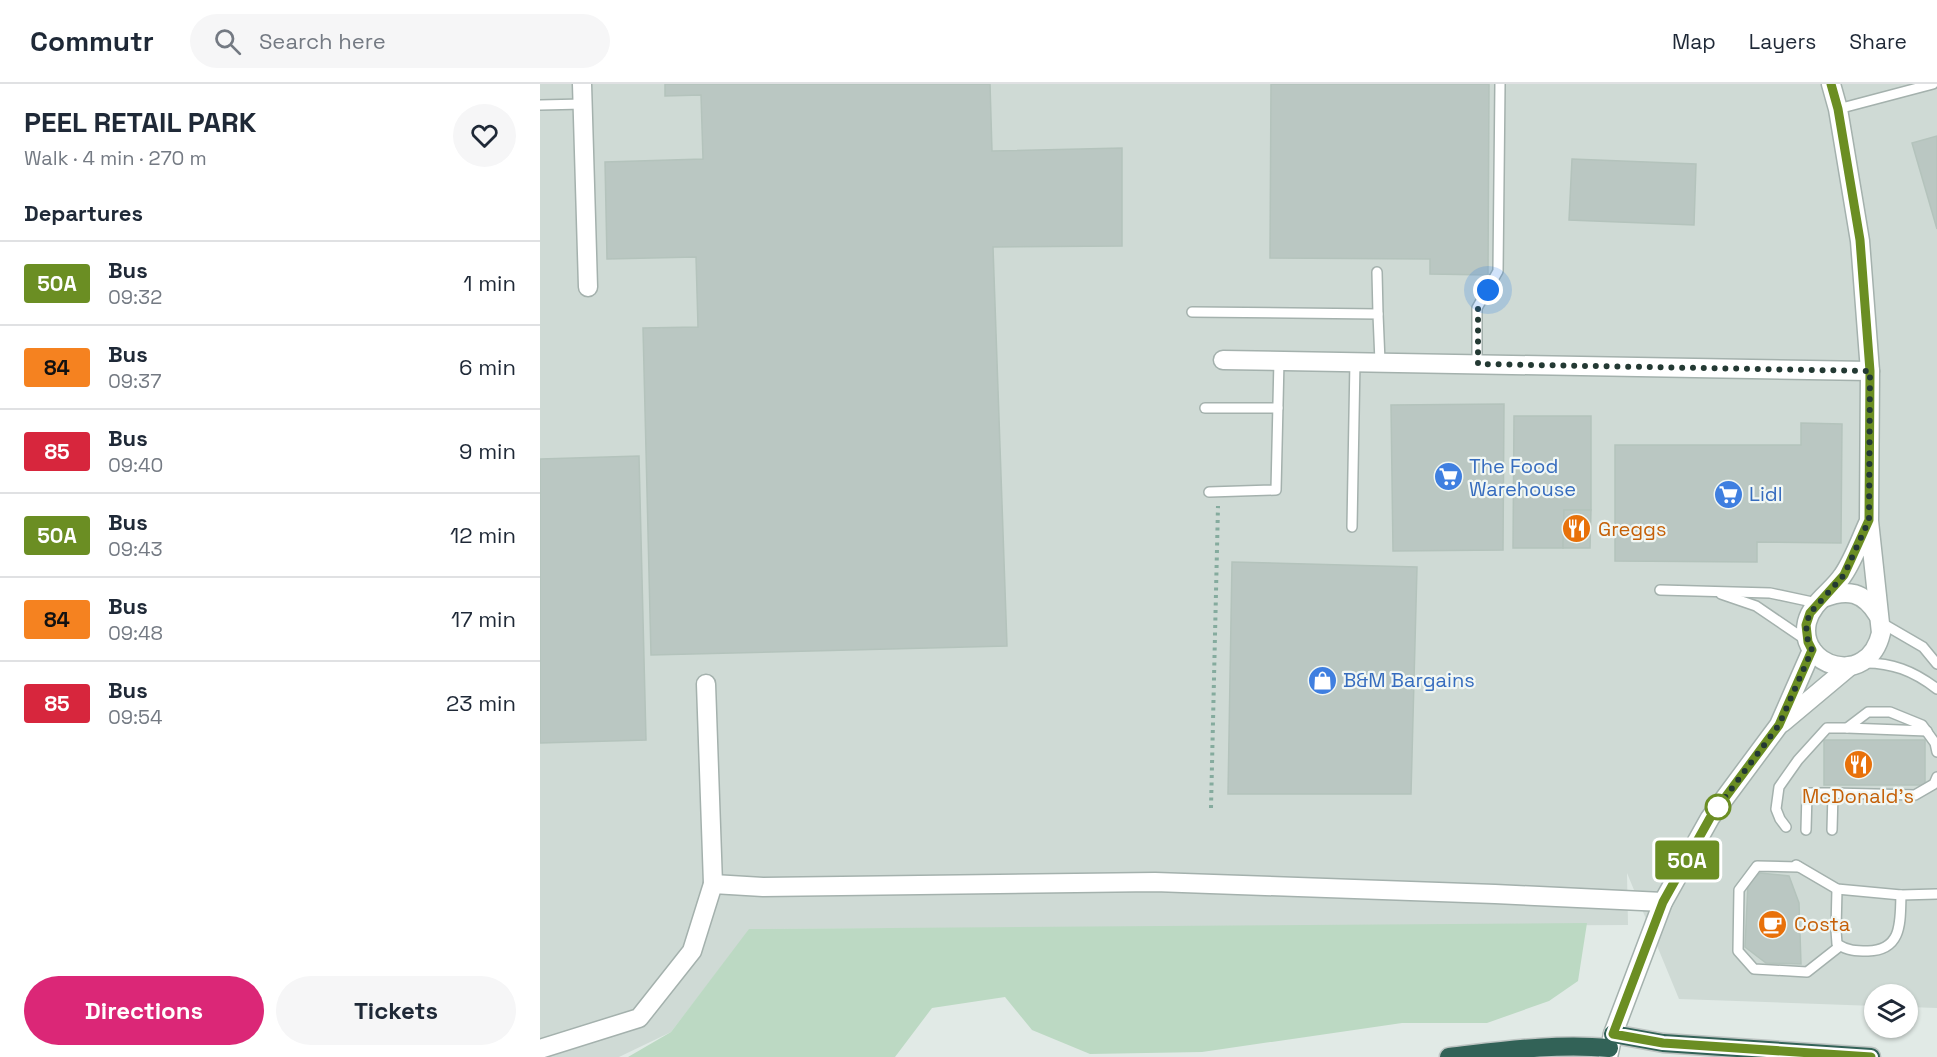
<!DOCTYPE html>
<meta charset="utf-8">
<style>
:root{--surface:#fff;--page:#f6f6f7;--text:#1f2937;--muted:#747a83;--line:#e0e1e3;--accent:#db2777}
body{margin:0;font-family:"Space Grotesk",sans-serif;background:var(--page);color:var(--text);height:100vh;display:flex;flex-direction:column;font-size:22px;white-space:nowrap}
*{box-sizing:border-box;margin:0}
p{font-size:20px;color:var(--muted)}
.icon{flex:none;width:33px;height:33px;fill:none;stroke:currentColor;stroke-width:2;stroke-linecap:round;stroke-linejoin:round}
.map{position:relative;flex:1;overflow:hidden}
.drawer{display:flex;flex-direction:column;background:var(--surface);width:540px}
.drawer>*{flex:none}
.badge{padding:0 12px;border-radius:4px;font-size:21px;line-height:39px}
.fabs{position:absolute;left:1324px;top:900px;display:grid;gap:12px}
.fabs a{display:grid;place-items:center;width:54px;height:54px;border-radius:50%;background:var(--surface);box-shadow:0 2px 4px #0004;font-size:30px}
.you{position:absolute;width:30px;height:30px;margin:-15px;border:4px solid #fff;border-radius:50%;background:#1a73e8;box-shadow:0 0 0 9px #1a73e833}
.map>.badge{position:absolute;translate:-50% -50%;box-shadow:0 0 0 3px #fff}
h2{padding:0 24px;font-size:22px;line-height:54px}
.round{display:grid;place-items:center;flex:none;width:63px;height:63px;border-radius:32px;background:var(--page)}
.head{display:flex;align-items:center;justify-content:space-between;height:102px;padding:0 24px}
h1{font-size:28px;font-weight:800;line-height:45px}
.button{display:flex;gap:12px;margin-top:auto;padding:12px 24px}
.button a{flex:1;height:69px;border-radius:36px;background:var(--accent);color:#fff;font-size:24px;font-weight:800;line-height:69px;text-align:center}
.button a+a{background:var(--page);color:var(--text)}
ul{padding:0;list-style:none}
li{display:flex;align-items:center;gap:18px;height:84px;padding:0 24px;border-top:2px solid var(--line)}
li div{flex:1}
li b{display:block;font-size:22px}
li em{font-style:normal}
li .badge{min-width:66px;font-weight:700;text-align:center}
header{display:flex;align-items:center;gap:36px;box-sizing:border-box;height:84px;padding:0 30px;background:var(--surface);border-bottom:2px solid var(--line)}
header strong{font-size:28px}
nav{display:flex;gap:33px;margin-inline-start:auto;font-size:21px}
.search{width:420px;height:54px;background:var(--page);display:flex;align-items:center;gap:15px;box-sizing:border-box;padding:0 21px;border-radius:33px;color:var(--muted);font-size:22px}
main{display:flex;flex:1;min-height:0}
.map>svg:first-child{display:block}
</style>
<header>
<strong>Commutr</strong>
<div class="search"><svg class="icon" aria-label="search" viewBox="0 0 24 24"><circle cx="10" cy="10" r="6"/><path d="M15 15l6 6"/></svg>Search here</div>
<nav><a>Map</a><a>Layers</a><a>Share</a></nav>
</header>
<main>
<section class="drawer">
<div class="head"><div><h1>PEEL RETAIL PARK</h1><p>Walk · 4 min · 270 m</p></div><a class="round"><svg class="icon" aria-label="heart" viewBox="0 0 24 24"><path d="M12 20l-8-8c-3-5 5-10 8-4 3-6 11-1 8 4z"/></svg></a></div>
<h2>Departures</h2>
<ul>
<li><span class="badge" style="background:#6b8e23;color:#fff">50A</span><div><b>Bus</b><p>09:32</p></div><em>1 min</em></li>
<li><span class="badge" style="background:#f58220;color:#111">84</span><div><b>Bus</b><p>09:37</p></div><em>6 min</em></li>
<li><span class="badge" style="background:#d7263d;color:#fff">85</span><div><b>Bus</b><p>09:40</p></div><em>9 min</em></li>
<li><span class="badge" style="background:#6b8e23;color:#fff">50A</span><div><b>Bus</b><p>09:43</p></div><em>12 min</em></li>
<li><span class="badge" style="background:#f58220;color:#111">84</span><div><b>Bus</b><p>09:48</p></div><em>17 min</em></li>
<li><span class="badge" style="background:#d7263d;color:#fff">85</span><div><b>Bus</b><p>09:54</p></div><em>23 min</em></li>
</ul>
<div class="button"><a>Directions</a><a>Tickets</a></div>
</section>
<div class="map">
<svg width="1397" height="973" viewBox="0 0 1397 973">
<rect width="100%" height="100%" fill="#e1eae6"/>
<polygon fill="#cfdad5" points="0,0 1397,0 1397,924 1368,923 1368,910 1335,910 1335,922 1139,915 1087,789 1088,841 210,845 131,948 79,973 0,973"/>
<polygon fill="#bcd9c3" points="1047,839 1038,897 1009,917 947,939 862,939 662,968 550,970 492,946 465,913 392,924 355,973 88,973 131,948 209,845"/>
<g fill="#bac7c2" stroke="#b4c3bc" stroke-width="1.5">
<polygon points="125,0 450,0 452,67 582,64 582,162 453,163 467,562 111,571 103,244 158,243 156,173 67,175 65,78 163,75 161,11 125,12"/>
<polygon points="731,0 949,0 948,191 890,190 890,175 730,174"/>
<polygon points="1397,52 1397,145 1372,59"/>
<polygon points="1032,75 1156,80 1154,141 1029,136"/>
<polygon points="964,320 963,466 853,467 851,321"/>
<polygon points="974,332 1051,332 1051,426 1024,426 1023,464 973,464"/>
<polygon points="1261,339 1302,340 1301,459 1217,458 1217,478 1075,477 1075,361 1261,361"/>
<polygon points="99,372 106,656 0,659 0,375"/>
<polygon points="1024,426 1051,426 1050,464 1023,464"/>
<polygon points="692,478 877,483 871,710 688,710"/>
<rect x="1284" y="656" width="101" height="45"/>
<polygon points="1220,789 1249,792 1259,819 1261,880 1226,879 1205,863 1208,800"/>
</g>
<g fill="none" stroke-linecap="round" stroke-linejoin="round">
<defs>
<g id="lane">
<polyline points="0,21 43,20"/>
<polyline points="1298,25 1393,0"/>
<polyline points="837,188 838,230"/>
<polyline points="652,228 838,230 840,278"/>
<polyline points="937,280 937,224 958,187 960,0"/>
<polyline points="665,324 738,324"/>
<polyline points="669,408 736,406 739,276"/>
<polyline points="812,443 815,277"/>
<polyline points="1120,506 1230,509 1277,519"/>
<polyline points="1181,510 1216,522 1266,556"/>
<polyline points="1340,538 1383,563 1397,580"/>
<path d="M1322,579C1351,578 1374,587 1397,605"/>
<polyline points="1307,644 1387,647"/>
<polyline points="1246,743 1240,735 1236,725 1239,703 1258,676 1287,644 1307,644 1328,628 1350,628 1382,641 1395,659 1397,668"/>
<polyline points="1266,746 1267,709 1293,709"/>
<polyline points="1292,746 1293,709 1375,711 1394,700 1397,693"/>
<polyline points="1256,781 1297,805 1361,811 1397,810"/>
<polyline points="1259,783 1217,782 1199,806 1198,867 1214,885 1267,888 1300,862"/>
<path d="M1297,805L1296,846L1297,860C1308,867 1316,867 1328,867C1363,866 1360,837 1361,811"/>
</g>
<g id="street">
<polyline points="42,0 48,203"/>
<path d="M1291,0L1298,25L1320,157L1330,287L1329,437L1341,549C1328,605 1257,583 1267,538C1272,518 1292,508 1303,491C1314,475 1321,454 1329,437"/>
<polyline points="683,276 1330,287"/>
<path d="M1283,514C1308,504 1324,508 1338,531"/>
<polyline points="166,600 173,800"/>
<polyline points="1242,639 1310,582"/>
<polyline points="0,965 99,934 152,867 173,800 223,803 615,798 955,810 1123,818"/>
<polyline points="1068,973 1073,950 1123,818 1170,734 1239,641 1272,566"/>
</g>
<g id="highway">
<polyline points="1073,950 1123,959 1331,973"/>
<path d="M909,973C962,967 1015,959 1069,964"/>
</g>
</defs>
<use href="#lane" stroke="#a4b1ad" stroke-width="12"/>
<use href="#street" stroke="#a4b1ad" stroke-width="21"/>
<use href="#highway" stroke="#bdc4c2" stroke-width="21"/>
<polyline stroke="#85ab9e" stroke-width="4" stroke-dasharray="3 4.5" stroke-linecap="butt" points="671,724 678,422"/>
<use href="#lane" stroke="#fff" stroke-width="9"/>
<use href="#street" stroke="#fff" stroke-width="18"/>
<use href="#highway" stroke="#326257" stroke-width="18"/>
</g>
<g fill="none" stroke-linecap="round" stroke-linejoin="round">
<defs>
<polyline id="line" points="1291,0 1298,25 1320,156 1330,287 1329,436 1304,491 1270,529 1266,541 1268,558 1272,566 1239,641 1170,734 1123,818 1073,950 1123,959 1331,973"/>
</defs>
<use href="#line" stroke="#fff" stroke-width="14"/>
<use href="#line" stroke="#6b8e23" stroke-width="9"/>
<polyline stroke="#233933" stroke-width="6" stroke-dasharray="0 10.8" points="948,206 938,224 938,280 1330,287 1329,436 1304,491 1270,529 1266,541 1268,558 1272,566 1239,641 1178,723"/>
</g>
<defs>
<symbol id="supermarket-disc" viewBox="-11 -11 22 22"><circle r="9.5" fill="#3f7fe0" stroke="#f1f7f4"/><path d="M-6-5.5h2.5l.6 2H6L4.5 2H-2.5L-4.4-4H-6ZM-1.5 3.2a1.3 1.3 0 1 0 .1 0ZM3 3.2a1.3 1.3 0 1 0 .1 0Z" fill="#fff"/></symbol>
<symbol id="restaurant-disc" viewBox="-11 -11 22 22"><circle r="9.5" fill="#e8710a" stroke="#f1f7f4"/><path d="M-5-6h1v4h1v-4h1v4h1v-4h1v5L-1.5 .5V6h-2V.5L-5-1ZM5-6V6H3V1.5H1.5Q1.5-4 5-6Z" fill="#fff"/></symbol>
<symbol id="shop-disc" viewBox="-11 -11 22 22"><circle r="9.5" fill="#3f7fe0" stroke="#f1f7f4"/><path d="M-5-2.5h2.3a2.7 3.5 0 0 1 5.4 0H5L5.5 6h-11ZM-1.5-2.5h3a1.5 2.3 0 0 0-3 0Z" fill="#fff"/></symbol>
<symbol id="cafe-disc" viewBox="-11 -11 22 22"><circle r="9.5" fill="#e8710a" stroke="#f1f7f4"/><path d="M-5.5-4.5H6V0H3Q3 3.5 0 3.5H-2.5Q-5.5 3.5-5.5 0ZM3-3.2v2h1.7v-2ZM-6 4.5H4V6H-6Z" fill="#fff"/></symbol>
</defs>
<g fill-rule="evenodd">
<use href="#supermarket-disc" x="892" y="376" width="33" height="33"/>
<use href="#supermarket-disc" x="1172" y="394" width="33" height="33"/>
<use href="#restaurant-disc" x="1020" y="428" width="33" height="33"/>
<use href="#shop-disc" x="766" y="580" width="33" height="33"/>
<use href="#restaurant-disc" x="1302" y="664" width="33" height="33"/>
<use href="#cafe-disc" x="1216" y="824" width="33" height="33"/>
</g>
<circle fill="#fff" stroke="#6b8e23" stroke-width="3" cx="1178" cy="723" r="12"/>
<g text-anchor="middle" stroke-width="4.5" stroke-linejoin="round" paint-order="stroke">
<g font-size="20" fill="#366cbe" stroke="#f1f7f4" text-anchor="start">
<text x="929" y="389">The Food<tspan x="929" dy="23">Warehouse</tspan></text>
<text x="1209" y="417">Lidl</text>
<text x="803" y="603">B&amp;M Bargains</text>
</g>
<g font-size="20" fill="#c56008" stroke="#f1f7f4" text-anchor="start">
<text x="1058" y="452">Greggs</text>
<text x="1318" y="719" text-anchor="middle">McDonald's</text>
<text x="1254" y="847">Costa</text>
</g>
</g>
</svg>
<div class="fabs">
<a><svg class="icon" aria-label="layers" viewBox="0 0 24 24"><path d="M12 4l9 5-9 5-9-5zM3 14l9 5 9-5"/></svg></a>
</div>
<div class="you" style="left:948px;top:206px"></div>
<b class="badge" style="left:1147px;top:776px;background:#6b8e23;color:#fff">50A</b>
</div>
</main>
